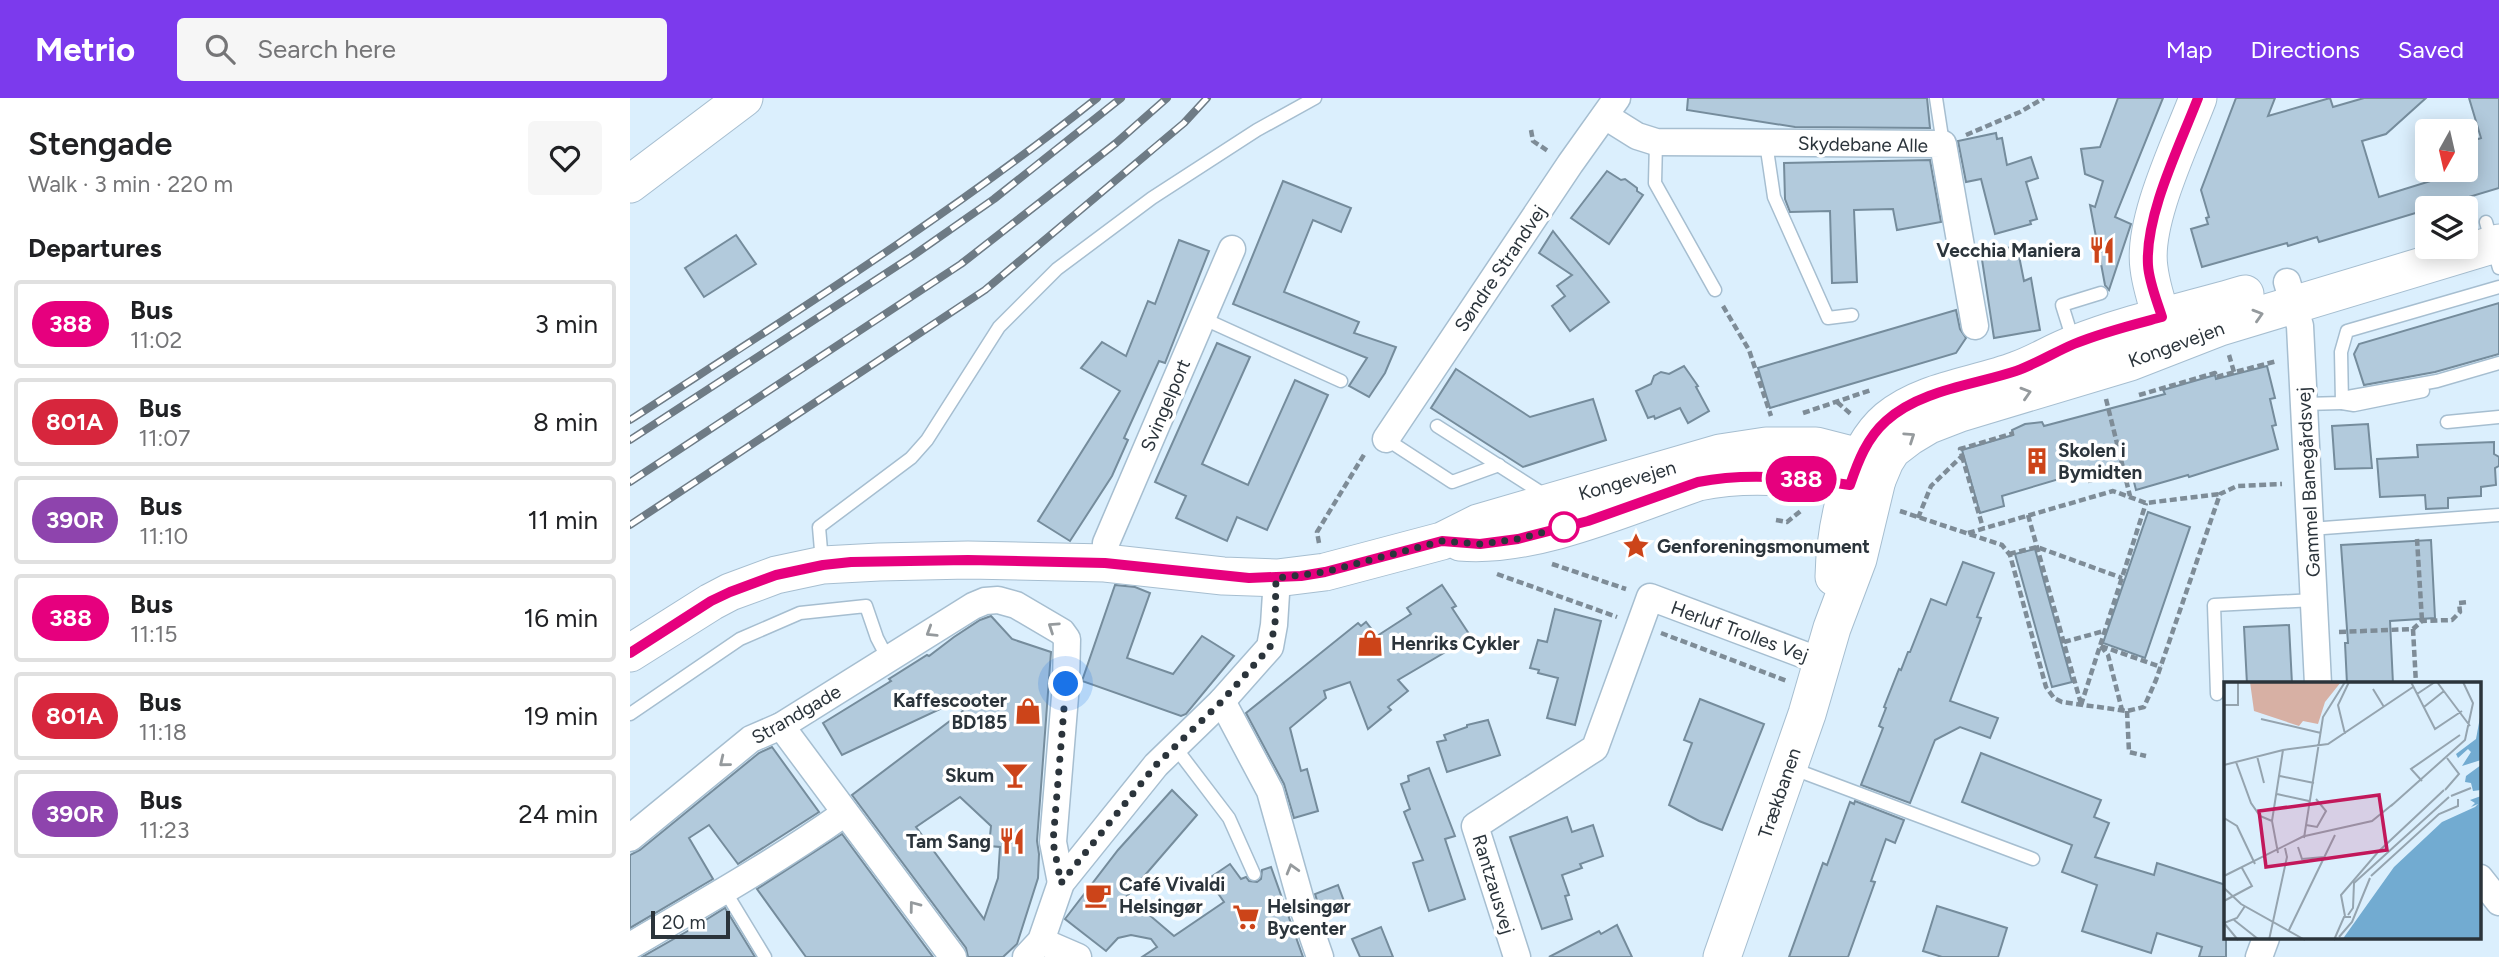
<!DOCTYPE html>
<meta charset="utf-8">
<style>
:root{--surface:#fff;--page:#f6f6f6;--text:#202124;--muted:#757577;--line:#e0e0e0;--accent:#7c3aed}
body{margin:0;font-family:Figtree,sans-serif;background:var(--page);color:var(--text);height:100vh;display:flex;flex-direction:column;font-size:26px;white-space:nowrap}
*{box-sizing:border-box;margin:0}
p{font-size:23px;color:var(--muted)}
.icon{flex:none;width:38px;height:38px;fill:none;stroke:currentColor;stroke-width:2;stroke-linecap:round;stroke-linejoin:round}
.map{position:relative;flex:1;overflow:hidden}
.details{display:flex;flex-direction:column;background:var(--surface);width:630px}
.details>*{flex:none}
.badge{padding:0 14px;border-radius:23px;font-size:24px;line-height:46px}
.needle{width:46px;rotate:188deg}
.buttons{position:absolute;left:1785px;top:21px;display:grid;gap:14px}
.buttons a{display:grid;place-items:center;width:63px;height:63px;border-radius:7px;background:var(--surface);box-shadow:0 4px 18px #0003;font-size:35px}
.scale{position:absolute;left:21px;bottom:18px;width:79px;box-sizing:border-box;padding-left:7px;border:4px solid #2b343b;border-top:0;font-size:19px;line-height:24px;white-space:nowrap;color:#2b343b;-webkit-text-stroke:5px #fff;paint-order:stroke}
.you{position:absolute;width:35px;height:35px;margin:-18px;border:5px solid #fff;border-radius:50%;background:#1a73e8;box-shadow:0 0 0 10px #1a73e833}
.map>.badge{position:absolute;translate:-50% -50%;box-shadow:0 0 0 4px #fff}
h2{padding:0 28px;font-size:26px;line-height:63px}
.round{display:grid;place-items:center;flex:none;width:74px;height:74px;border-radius:7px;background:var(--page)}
.headline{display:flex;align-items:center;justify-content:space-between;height:119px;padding:0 28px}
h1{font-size:33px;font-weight:600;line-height:52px}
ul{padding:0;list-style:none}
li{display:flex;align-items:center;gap:21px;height:88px;margin:0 14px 10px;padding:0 14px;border:4px solid var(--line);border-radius:7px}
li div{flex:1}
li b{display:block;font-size:26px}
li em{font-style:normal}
li .badge{min-width:77px;font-weight:700;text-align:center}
header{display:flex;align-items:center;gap:42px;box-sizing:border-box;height:98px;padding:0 35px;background:var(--accent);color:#fff}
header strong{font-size:33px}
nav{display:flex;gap:38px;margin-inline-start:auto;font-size:24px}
.search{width:490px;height:63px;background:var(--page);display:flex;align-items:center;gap:18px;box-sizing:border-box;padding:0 24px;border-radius:7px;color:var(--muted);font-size:26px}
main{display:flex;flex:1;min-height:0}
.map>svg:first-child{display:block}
</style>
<header>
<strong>Metrio</strong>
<div class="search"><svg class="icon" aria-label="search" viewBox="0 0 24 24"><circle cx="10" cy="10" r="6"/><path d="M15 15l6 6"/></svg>Search here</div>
<nav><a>Map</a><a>Directions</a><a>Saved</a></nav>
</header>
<main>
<section class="details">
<div class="headline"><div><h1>Stengade</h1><p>Walk · 3 min · 220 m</p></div><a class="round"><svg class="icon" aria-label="heart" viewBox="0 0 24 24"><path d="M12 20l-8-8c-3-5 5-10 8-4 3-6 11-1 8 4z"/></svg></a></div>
<h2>Departures</h2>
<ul>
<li><span class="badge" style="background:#e6007e;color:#fff">388</span><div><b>Bus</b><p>11:02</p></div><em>3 min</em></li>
<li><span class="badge" style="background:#d7263d;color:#fff">801A</span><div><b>Bus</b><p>11:07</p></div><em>8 min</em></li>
<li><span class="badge" style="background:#8e44ad;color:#fff">390R</span><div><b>Bus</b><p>11:10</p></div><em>11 min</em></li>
<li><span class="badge" style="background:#e6007e;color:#fff">388</span><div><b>Bus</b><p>11:15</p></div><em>16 min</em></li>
<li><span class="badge" style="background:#d7263d;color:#fff">801A</span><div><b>Bus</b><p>11:18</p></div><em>19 min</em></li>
<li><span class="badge" style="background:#8e44ad;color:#fff">390R</span><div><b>Bus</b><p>11:23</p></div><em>24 min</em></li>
</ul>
</section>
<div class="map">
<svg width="1869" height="859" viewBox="0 0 1869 859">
<rect width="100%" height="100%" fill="#dbeffd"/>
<g fill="#b2cadc" stroke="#758c9c" stroke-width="2" fill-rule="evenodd">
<polygon points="1058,0 1297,0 1300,30 1165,29 1057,12"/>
<polygon points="1488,0 1533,0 1485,119 1501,126 1479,192 1475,187 1460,107 1465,109 1473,83 1455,76 1451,51 1470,49"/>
<polygon points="1606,0 1645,0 1638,18 1700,0 1703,9 1734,0 1796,0 1756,36 1732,43 1749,99 1836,72 1836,45 1851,40 1839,0 1869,0 1869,90 1689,144 1687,139 1658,148 1657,145 1572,169 1561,131 1578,126 1576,120 1579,119 1571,92"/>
<polygon points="1366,35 1367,41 1372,40 1377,67 1401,59 1408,80 1396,84 1407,121 1400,123 1401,126 1365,136 1351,81 1336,84 1328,43"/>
<polygon points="1300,62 1311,124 1267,132 1263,111 1224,112 1227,184 1202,185 1200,113 1160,114 1155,101 1154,65"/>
<polygon points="977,73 991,82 995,81 1007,90 1007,93 1013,97 979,146 941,120"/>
<polygon points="653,83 721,110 711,134 683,122 654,194 729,224 724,235 766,249 755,275 739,299 719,288 737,260 603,206"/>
<polygon points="923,133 979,204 940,233 922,208 935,198 927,188 942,177 909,155"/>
<polygon points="106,137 126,166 74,199 55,170"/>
<polygon points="549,142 579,153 535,265 529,263 494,340 498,342 482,378 440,443 408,423 490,293 451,270 472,244 496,258 518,203 525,206"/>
<polygon points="1387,148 1394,183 1401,180 1410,232 1364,240 1351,155"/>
<polygon points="1869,205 1869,256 1805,274 1734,287 1724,256 1729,246"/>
<polygon points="1326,212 1330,231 1336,240 1326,255 1140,310 1128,270"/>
<polygon points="587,245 620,259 572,366 618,387 665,282 698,297 637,432 607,419 597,443 546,420 556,398 525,384"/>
<polygon points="1054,268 1068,288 1066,289 1079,313 1058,325 1050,310 1025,321 1024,318 1018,320 1006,293 1021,286 1024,278 1031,274 1039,276"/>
<polygon points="1637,268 1645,300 1640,301 1646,327 1642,328 1648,351 1559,379 1558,377 1506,392 1501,372 1459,384 1456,373 1372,398 1374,408 1350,415 1332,352 1383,337 1382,332 1395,326 1412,324 1414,328 1535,296 1533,292 1585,277 1586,281"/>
<polygon points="826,271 900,319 963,301 976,342 893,369 801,310"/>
<polygon points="1738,326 1742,370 1705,371 1702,328"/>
<polygon points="1864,344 1864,356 1869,359 1869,368 1865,370 1866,387 1851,389 1851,398 1818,400 1818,410 1796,411 1795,397 1750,399 1747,361 1788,359 1787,347"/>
<polygon points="1518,414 1560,429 1515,560 1473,545"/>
<polygon points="1801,442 1805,520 1760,523 1763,586 1717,586 1715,545 1718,545 1711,447"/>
<polygon points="1405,451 1442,584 1422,589 1385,456"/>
<polygon points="1333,464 1364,475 1347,519 1351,520 1320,603 1368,620 1360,640 1330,629 1305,642 1280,705 1231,687 1253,630 1249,628 1256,610 1254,609 1269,571 1271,572 1278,554 1280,554 1301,501 1316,507"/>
<polygon points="485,487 505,489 520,495 497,560 543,576 572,538 604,558 556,616 551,618 452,583"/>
<polygon points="812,487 826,508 822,510 841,539 768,582 778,593 758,609 761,612 738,631 720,584 694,593 696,600 660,630 671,673 677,671 688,713 664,720 654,686 616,615 728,525 731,528 736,524 747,538 781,516 777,510"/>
<polygon points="925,511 971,523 945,627 917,620 928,580 908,575 909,572 900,570 908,542 917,544"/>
<path d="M361,518L382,541L421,554L407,743L409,756L408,780L387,846L373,859H338L336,850L222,697L333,613L327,603L212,657L193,625L261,583L259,581L297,557L299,558L324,539L350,522ZM330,699L361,728L359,748L370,749L368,780L354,821L286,729Z"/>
<polygon points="1659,527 1662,586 1617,586 1614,529"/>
<polygon points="1070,601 1134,626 1092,732 1069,723 1039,707 1062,645 1054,642"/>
<polygon points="858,622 870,657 817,674 807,644 816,642 814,637 837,629 837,627"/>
<polygon points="142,649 189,714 108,766 79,727 59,740 83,781 0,830 0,757 10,752 129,655"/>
<polygon points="1351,655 1471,702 1464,719 1479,725 1465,759 1524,777 1527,765 1596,787 1596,859 1569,859 1572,849 1527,835 1521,855 1452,833 1467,787 1432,774 1442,747 1332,704"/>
<polygon points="799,670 825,738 815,741 835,801 799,813 783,765 793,762 774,714 780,711 771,686 779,683 778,678"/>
<polygon points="542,692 567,717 497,798 544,838 594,804 578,781 600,766 611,781 616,779 619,783 627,784 631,781 632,772 641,769 673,859 512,859 527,849 521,841 501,837 488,840 476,853 435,821 488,752"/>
<polygon points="1225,703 1274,722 1265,745 1256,741 1241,783 1245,784 1218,859 1159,859 1193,765 1197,767 1220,704 1224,706"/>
<polygon points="937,719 942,734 963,727 973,758 950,766 952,770 932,777 939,797 935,798 942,821 912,831 880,739"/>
<polygon points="212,736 303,859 176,859 127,791"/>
<polygon points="708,787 715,806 691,815 685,796"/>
<polygon points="1307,808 1377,830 1368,859 1312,859 1293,853"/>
<polygon points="95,810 125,859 12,859 63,830"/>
<polygon points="987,827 1002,859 919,859 969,833 971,836"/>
<polygon points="751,829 763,859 730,859 722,841"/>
</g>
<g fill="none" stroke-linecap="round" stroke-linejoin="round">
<defs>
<g id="lane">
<polyline points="1306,0 1313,46"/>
<polyline points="1026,44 1025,85 1085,192"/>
<polyline points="1136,45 1144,99 1198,220 1222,217"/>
<polyline points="1856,124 1869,170"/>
<polyline points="572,220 711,283"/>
<polyline points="1443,242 1432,207 1471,195"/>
<polyline points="1712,300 1807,283 1869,265"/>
<polyline points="1712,305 1724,307 1793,293"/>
<polyline points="1674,306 1712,305 1711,254 1717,233 1869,189"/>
<polyline points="1817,324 1869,319"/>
<polyline points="807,328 915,397"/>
<polyline points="756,341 822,384 869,367"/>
<polyline points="1680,431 1869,417"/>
<polyline points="192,464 189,429 281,360 297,342 369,229 427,171 522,100 627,32 685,0"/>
<polyline points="1587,596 1584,507 1684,502"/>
<polyline points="0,616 110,541 170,515 236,508 247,540 258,561"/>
<polyline points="545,649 599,720 624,776"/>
<polyline points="1161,670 1403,761"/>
<polyline points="95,793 135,859"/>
</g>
<g id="street">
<polyline points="975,18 1007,38 1026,44 1313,46 1345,228"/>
<polyline points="1657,184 1670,228 1688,586"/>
<polyline points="756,341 940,66 987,0"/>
<polyline points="475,465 476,445 602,151"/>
<polyline points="592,603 640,693 672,807 690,859"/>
<polyline points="151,628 323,859"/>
<polyline points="0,740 121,641 151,628 343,508 355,503 368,502 386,507 432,534 437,541 436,586 423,744 431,785"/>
<polyline points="1850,780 1869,804"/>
<polyline points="411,843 448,859"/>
<path d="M0,848C73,805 146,764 215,715"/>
<polyline points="396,859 411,843 431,785 526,667 592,603 640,549 644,527 647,480"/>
<polyline points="887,859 845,728 965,650 1020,499 1193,564"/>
<polyline points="1629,859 1636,840"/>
</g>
<g id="secondary">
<polyline points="0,86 114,0"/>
<path d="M1539,243C1532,220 1522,195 1519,170C1512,124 1551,45 1568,0"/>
<path d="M830,444C903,451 999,408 1068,384C1098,378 1131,377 1162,380C1193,383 1212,389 1244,382"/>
<path d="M1204,479C1205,431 1219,354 1258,321C1293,292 1345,288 1387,272C1407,265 1425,253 1445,246C1500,224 1559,213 1615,196"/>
<polyline points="0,555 81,504 100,494 146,477 193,467 249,464 338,462 475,465 593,478 647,480 695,474 812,443 848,425 1090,355 1136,348 1186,348 1229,359 1247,382"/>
<polyline points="1092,859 1177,616 1202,530 1228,461 1247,382 1255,363 1262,352 1279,339 1299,327 1330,315 1500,264 1590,229 1869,145"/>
</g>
</defs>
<use href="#lane" stroke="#a6bed0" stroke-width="15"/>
<use href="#street" stroke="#a6bed0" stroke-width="29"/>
<use href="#secondary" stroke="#a6bed0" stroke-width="39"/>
<g stroke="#7e8c97" stroke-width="4.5" stroke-dasharray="7 3.5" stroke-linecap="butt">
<polyline points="901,32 903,43 918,53"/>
<polyline points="1336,37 1390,14 1414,0"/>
<polyline points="1093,208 1119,252 1141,318"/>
<polyline points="1599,257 1604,274"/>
<polyline points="1509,297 1585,275 1586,279 1647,263"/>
<polyline points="1476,301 1500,398"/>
<polyline points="1207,304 1222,317"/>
<polyline points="1173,315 1241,292"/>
<polyline points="1332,358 1353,430"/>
<polyline points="1270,413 1372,447 1380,457 1416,589 1424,600 1432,604 1497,613 1514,609 1526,582 1590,396 1607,388 1652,386"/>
<polyline points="1398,417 1451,606"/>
<polyline points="1288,420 1301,388 1332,358 1330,351 1384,335"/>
<polyline points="1146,422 1157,424 1172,412"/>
<polyline points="1338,435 1483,393 1516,405 1590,396"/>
<polyline points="1787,441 1792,523"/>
<polyline points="689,445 687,434 735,355"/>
<polyline points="1379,456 1407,449 1492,480"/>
<polyline points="922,466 996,491"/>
<polyline points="867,476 987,519"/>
<polyline points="1783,531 1786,586"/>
<polyline points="1709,534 1783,531 1792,523 1822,522 1830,514 1829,505 1839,504"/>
<polyline points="1031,535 1157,583"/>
<polyline points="1434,544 1474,533"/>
<polyline points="1471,548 1478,557 1492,612"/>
<polyline points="1471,548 1531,569"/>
<polyline points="1451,607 1516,405"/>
<polyline points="1497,613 1499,654 1516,658"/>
</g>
<use href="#lane" stroke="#fff" stroke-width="12"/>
<use href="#street" stroke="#fff" stroke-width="26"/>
<use href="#secondary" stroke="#fff" stroke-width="37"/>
<defs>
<g id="rail">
<path d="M0,322C158,219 319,118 467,0"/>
<polyline points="0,342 281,159 364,101 491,0"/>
<polyline points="0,384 331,166 486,45 537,0"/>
<polyline points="0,427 355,192 554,25 577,0"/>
</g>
</defs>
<use href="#rail" stroke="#6e7b85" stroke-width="8"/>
<use href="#rail" stroke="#fff" stroke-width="5" stroke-dasharray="16" stroke-linecap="butt"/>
</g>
<defs><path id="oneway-chevron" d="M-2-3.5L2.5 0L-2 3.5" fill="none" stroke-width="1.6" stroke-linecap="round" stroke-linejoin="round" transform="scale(1.75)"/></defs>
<g stroke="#959a9d">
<use href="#oneway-chevron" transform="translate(1628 217) rotate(-17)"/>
<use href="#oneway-chevron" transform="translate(1396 295) rotate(-17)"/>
<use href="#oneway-chevron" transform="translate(1280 339) rotate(-34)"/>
<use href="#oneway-chevron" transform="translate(423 529) rotate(-146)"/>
<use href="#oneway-chevron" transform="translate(301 534) rotate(148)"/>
<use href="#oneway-chevron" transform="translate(94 664) rotate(141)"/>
<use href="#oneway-chevron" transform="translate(662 771) rotate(-106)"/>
<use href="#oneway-chevron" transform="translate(284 808) rotate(-127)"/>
</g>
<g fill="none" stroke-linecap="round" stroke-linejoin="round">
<defs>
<path id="line" d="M0,555L81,503L100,494L146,477L193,467L221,464L338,462L475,465L619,480L671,478L695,474L812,443L850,446L888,441L958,423L1068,384C1118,374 1170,380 1220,387C1228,363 1237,340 1256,323C1290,292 1344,287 1386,273C1406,266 1425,254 1444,246C1473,234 1502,227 1532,219C1527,203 1519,184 1518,167C1515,117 1550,47 1568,0"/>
</defs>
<use href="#line" stroke="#fff" stroke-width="16"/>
<use href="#line" stroke="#e6007e" stroke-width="10"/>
<polyline stroke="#2b343b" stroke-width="7" stroke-dasharray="0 12.6" points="436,586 423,744 431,785 526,667 592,603 640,549 645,527 646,480 695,474 812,443 850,446 888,441 934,429"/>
</g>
<defs>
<symbol id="restaurant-bare" viewBox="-9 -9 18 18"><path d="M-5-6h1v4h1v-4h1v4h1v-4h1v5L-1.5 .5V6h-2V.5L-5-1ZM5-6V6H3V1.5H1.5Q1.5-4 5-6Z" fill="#cc4419" stroke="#fff" stroke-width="2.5" paint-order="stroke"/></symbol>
<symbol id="building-bare" viewBox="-9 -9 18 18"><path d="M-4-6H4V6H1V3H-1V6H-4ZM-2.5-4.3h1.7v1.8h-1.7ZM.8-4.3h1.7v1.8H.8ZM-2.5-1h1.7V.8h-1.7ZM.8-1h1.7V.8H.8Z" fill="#cc4419" stroke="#fff" stroke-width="2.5" paint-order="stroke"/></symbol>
<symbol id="sight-bare" viewBox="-9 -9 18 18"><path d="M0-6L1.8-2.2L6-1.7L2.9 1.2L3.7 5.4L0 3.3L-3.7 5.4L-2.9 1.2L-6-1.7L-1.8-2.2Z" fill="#cc4419" stroke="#fff" stroke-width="2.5" paint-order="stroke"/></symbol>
<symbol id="shop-bare" viewBox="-9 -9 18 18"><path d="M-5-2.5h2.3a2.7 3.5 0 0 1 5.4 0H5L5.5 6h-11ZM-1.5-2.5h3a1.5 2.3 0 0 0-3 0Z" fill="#cc4419" stroke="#fff" stroke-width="2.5" paint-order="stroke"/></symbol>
<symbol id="bar-bare" viewBox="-9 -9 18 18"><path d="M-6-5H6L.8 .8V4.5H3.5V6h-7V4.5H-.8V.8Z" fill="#cc4419" stroke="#fff" stroke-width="2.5" paint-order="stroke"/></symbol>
<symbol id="cafe-bare" viewBox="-9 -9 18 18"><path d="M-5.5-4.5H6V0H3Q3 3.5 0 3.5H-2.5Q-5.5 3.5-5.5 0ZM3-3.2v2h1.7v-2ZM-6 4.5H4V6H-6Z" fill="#cc4419" stroke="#fff" stroke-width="2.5" paint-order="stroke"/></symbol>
<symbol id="supermarket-bare" viewBox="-9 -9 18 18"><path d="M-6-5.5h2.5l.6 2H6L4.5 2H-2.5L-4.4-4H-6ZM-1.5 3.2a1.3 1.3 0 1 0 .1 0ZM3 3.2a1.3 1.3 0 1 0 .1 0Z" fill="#cc4419" stroke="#fff" stroke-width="2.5" paint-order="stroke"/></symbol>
</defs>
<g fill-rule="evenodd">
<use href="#restaurant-bare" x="1453" y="133" width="38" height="38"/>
<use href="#building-bare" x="1388" y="344" width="38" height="38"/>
<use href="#sight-bare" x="987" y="429" width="38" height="38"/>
<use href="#shop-bare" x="721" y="526" width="38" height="38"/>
<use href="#shop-bare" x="379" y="594" width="38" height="38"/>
<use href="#bar-bare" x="366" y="658" width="38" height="38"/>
<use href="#restaurant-bare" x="363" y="724" width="38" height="38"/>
<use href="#cafe-bare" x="449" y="778" width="38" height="38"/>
<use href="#supermarket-bare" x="597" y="800" width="38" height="38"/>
</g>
<circle fill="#fff" stroke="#e6007e" stroke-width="3.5" cx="934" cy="429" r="14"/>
<g text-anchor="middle" stroke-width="7" stroke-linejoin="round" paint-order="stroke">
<g font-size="19" fill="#2b343b" stroke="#fff">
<text transform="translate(1233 46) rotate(1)" y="7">Skydebane Alle</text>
<text transform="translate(870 170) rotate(-56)" y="7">Søndre Strandvej</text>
<text transform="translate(1546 246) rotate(-20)" y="7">Kongevejen</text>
<text transform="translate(535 307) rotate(-67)" y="7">Svingelport</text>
<text transform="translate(997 382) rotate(-16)" y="7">Kongevejen</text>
<text transform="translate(1678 384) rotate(-93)" y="7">Gammel Banegårdsvej</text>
<text transform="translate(1110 533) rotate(20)" y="7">Herluf Trolles Vej</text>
<text transform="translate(166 616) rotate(-30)" y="7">Strandgade</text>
<text transform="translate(1149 695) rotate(-71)" y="7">Trækbanen</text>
<text transform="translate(864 786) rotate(73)" y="7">Rantzausvej</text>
</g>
<g font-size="19" font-weight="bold" fill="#2b343b" stroke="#fff" text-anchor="start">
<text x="1451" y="159" text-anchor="end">Vecchia Maniera</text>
<text x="1428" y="359">Skolen i<tspan x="1428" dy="22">Bymidten</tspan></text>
<text x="1027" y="455">Genforeningsmonument</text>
<text x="761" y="552">Henriks Cykler</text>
<text x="377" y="609" text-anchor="end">Kaffescooter<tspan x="377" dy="22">BD185</tspan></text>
<text x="364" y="684" text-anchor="end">Skum</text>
<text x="361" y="750" text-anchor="end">Tam Sang</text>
<text x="489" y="793">Café Vivaldi<tspan x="489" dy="22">Helsingør</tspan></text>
<text x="637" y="815">Helsingør<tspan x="637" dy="22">Bycenter</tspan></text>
</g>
</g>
<g transform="translate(1594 584)">
<rect width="257" height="257" fill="#dbeffd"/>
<path d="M26,0H117L101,20L94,42L79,39L75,44L30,29Z" fill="#d7b0a4"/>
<path d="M257,30V78L238,84L247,70L244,67L234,76L232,72L252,57ZM257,83V108L249,109L247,101L241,100L242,94ZM257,114V257L118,258L170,185L218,140L251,125L254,122L247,125L251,121L246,118Z" fill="#72abd1"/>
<path fill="none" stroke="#95a4af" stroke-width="2" d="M187,0L211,47L238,29M213,0L246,44M149,7L160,25M193,12L211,0M0,23H14V0M200,25L220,9M37,37L97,51M121,52L114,23L125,0M33,74L40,101M12,80L27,121L36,134L48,139M0,83L59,68L104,62L189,5M56,94L90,101M198,99L187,87L236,53M221,108L235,92L223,76M53,112L85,119M227,114L247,106M167,124L241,58L249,21L239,0M0,136L13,144L31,182M82,143L93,145L102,129L92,117M81,154L148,139L169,122M80,156L99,35L121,0M74,165L78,177L100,175M54,171L48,139L59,68M0,194L80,154M147,194L215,132L234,124V117M0,206L17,222L81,258M0,219L28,204L18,186M124,233L129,226L130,201L225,115M121,234L117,213L154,170L220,108M10,238L34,257M65,248L111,153M115,255L128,240L146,196M14,258L0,241L13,236L21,224M45,258L63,175L61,166M110,258L120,235H127"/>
<path fill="#c2185b" fill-opacity="0.15" stroke="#c2185b" stroke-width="3.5" d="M155,113L163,168L42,185L35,129Z"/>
<rect width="257" height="257" fill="none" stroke="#2b343b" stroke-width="3.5"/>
</g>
</svg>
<div class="buttons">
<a><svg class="needle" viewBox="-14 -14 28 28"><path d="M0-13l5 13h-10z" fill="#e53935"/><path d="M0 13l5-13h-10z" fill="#757577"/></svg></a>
<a><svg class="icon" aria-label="layers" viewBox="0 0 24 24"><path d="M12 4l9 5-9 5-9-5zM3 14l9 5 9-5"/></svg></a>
</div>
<div class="scale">20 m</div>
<div class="you" style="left:436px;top:586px"></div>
<b class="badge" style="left:1171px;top:381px;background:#e6007e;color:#fff">388</b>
</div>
</main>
